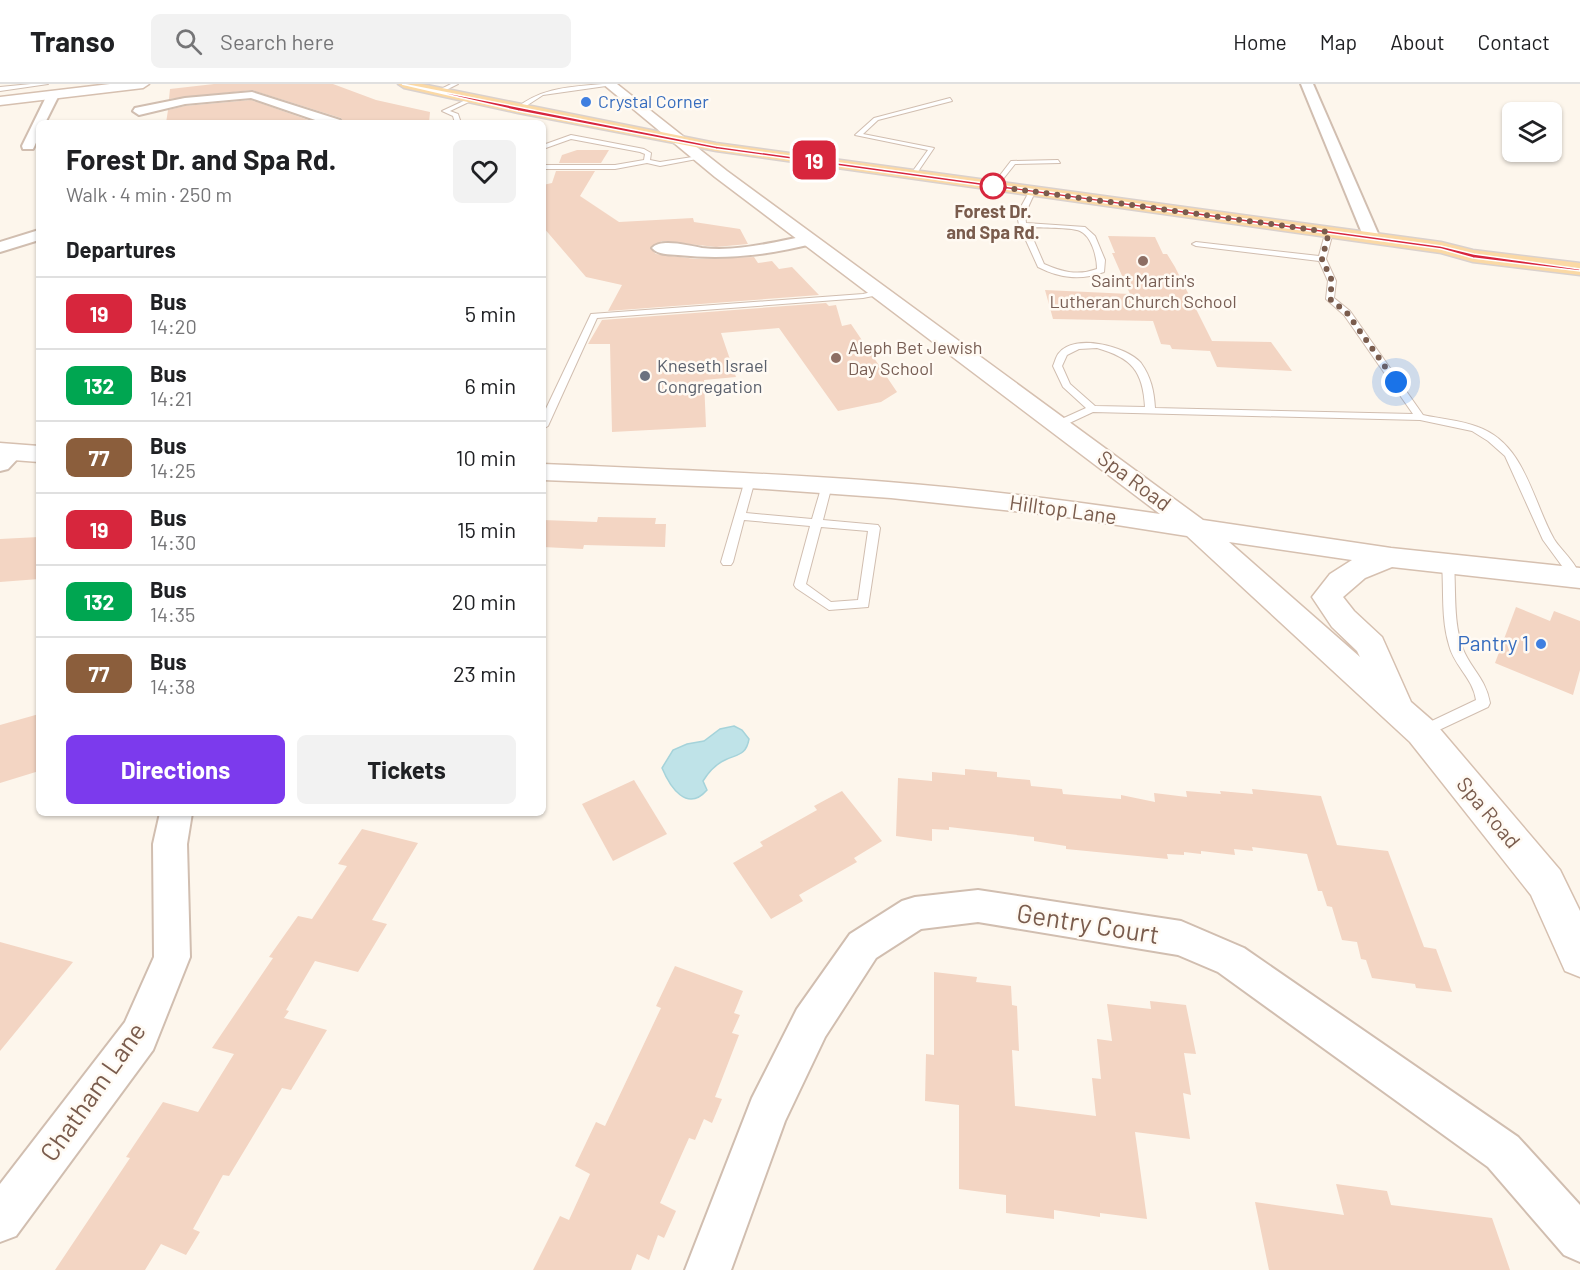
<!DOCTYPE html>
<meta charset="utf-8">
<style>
:root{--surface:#fff;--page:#f2f2f2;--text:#202124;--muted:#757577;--line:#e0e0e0;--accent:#7c3aed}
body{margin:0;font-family:Barlow,sans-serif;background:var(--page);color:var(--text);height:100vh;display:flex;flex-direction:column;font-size:22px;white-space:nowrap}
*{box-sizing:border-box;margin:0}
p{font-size:20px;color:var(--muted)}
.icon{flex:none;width:33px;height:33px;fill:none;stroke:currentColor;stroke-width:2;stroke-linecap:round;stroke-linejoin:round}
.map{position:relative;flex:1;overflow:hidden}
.panel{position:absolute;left:36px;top:36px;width:510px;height:696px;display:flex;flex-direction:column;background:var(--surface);border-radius:9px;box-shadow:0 2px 4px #0004}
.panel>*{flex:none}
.badge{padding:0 12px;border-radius:9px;font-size:21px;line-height:39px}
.buttons{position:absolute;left:1502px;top:18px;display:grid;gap:12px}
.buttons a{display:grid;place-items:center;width:60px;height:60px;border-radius:9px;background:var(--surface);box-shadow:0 2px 4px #0004;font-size:30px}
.you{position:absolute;width:30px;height:30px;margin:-15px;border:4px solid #fff;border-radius:50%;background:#1a73e8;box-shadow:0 0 0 9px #1a73e833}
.map>.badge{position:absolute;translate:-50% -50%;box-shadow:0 0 0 3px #fff}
h2{padding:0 30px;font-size:22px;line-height:54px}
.round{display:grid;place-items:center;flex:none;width:63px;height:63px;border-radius:9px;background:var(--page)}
.overview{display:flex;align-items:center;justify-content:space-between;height:102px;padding:0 30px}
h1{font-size:28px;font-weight:700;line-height:45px}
.button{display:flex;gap:12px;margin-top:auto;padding:12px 30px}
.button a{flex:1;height:69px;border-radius:9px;background:var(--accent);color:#fff;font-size:24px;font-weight:700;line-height:69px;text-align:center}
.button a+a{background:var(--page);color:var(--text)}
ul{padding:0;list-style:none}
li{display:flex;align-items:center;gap:18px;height:72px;padding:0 30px;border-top:2px solid var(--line)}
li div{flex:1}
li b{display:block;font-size:22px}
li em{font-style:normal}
li .badge{min-width:66px;font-weight:700;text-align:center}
header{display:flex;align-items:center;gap:36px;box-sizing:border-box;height:84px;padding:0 30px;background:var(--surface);border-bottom:2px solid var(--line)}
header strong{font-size:28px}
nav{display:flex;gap:33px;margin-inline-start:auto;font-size:21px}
.search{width:420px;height:54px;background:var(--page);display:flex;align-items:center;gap:15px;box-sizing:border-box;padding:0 21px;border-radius:9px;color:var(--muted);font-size:22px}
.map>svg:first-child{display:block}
</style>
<header>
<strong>Transo</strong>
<div class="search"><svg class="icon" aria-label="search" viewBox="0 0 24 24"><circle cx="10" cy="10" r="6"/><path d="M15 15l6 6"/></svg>Search here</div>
<nav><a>Home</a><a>Map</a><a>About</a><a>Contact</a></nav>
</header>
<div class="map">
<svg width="1580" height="1186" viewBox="0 0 1580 1186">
<rect width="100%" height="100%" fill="#fdf6ec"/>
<path fill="#bfe3e8" stroke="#a5d3da" stroke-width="1.5" d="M734,642L742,646L749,655C746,672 737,670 725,676C716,680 708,689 703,697L707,706C687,729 670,703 662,684L673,666L687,660L704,657L720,645Z"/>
<g fill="#f3d5c3">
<polygon points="214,0 333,0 376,16 430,28 429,39 344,39 341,34 252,6 169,15 170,5"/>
<polygon points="251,16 317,39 166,39 168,26 185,22"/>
<polygon points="577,66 609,66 601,79 559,79 562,71"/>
<polygon points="556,87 595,87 580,112 619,138 693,134 694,138 740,145 748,160 716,163 662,157 650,164 656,170 696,175 754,173 758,179 772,177 779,185 792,183 819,211 608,227 622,201 586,193 543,143 543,101 552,99"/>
<polygon points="1108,152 1155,153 1163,170 1167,170 1175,183 1212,257 1271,258 1292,287 1217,283 1210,267 1172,265 1170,261 1161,260 1153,237 1053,235 1045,206 1130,210 1112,169 1115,169"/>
<polygon points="826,219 829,222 836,221 842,242 851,240 897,308 881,318 838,327 779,244 721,249 736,293 704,296 706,343 612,348 610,260 588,260 602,236"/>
<polygon points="598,433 656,434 655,440 666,440 665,463 584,461 583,465 543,463 543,436 597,438"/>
<polygon points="39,453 39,495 0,498 0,455"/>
<polygon points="1516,523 1550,537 1554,527 1580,537 1580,586 1573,611 1495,579"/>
<polygon points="39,630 39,687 0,699 0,641"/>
<polygon points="965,685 997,688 997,693 1030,696 1031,702 1062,705 1063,710 1121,715 1121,711 1155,718 1154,709 1187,713 1186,707 1221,710 1220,707 1253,710 1252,705 1321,712 1337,761 1388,767 1424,863 1436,865 1452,908 1416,904 1415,900 1372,894 1366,876 1361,875 1357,858 1342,856 1332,823 1327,822 1322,807 1318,807 1307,770 1252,763 1253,767 1234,765 1235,771 1201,767 1201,770 1184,768 1184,771 1167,770 1168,775 1066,765 1066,762 1034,757 1034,753 949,743 949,746 932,745 932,757 896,752 898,694 932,697 932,688 965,691"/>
<polygon points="634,696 667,750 613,777 582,720"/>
<polygon points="842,707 882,757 854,774 857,778 799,811 803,817 771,835 733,779 763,762 760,758 817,726 814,722"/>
<polygon points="362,745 418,759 372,836 387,840 358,888 315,877 286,926 289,927 284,934 327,946 291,1006 282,1004 229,1092 223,1091 193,1145 200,1148 186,1171 161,1160 145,1186 55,1186 130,1074 126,1073 163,1018 198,1028 234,970 212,964 273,874 269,873 298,832 312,835 347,782 338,780"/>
<polygon points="0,858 73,878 0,967"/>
<polygon points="675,882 743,907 734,929 740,931 732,949 739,951 715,1013 722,1015 712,1039 704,1035 695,1056 689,1054 660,1119 676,1127 664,1154 658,1151 649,1176 637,1170 631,1186 533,1186 560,1132 569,1136 590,1090 575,1082 596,1038 605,1042 661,924 656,922"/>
<polygon points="934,888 977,893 976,898 1011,902 1012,921 1017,922 1019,967 1012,966 1015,1022 1096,1032 1092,994 1101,995 1097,955 1112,957 1107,920 1151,925 1150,917 1186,921 1196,970 1184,969 1191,1011 1183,1009 1190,1055 1135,1048 1147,1135 1100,1129 1100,1133 1054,1126 1054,1135 1006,1129 1006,1111 959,1105 959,1021 925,1017 926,970 934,971"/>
<polygon points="1336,1100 1387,1107 1391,1121 1492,1134 1510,1186 1269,1186 1255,1118 1344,1131"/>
</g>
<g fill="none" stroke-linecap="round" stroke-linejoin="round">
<defs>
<g id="lane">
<polygon points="31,0 48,0 0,7 0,3"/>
<polygon points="451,0 458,0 440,9 435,8"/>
<path d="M603,0L613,1L543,11L520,26L515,25C542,3 570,3 603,0Z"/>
<polygon points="470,14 475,15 450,27 458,30 461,39 455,39 453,32 442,27"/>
<polygon points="950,14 952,17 878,36 863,50 934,64 915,92 910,91 928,66 855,51 874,34"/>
<polygon points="571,51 644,65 651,69 650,76 660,78 699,72 702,74 660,82 647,79 615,85 543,85 543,81 615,81 644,76 645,70 640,68 571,55 543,65 543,61"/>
<polygon points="1058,76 1060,79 1015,80 996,104 991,103 1011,77"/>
<path d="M1032,106L1035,108L1025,130L1026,139L1085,143L1095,152L1105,176L1104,188C1080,197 1060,194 1038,183L1019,141L1017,130L1029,108ZM1028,143C1040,144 1071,143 1080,147C1092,152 1097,174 1097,185C1078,192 1062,188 1044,180Z"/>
<path d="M1326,146L1333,148L1326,175L1336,197L1334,214L1350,227L1423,331C1441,335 1461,336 1478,343C1525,360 1532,416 1554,455C1562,468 1580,481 1580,497H1573L1543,456L1505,372L1488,357L1472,347L1420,336L1093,328L1063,342H1055V338L1086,324L1063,303L1053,282C1055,278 1056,272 1059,269C1074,249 1127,262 1141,279C1151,293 1154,307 1155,324L1413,330L1344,231L1326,215L1328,197L1319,177L1196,162L1192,160L1196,158L1319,172ZM1097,264C1132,274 1143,287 1145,323L1095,322L1070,300L1062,282L1067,271L1079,265Z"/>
<polygon points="880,206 884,208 883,210 863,214 597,234 548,342 543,345 543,331 591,230 863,210"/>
<path d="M750,393L755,396L746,429L812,435L822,401L827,398L832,401L823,436L878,441L880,444L868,523L829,526L796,504L794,501L810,442L744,436L733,478L731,481H723L721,478L745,396ZM821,443L868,447L858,516L831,518L806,500Z"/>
<path d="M1448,476L1454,480C1456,507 1453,539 1463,565C1471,585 1486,595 1490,619L1488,623L1422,654L1417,652L1415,648L1417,644L1476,616C1473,594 1454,582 1449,561C1441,535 1444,507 1442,480Z"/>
</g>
<g id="street">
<polygon points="1301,0 1313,0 1380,154 1378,157 1366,157 1364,154"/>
<path d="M53,8L59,11L45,39H39C39,49 38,56 33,65H23L22,62L47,11Z"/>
<polygon points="252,8 340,36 342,39 324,39 251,14 185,20 139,31 133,27 135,24 185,14"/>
<polygon points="39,146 39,156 0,168 0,158"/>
<path d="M810,151L818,156L816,159C767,171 728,176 678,171C669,170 658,171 652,164C661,154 690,162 702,164C738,168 775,158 810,151Z"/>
<polygon points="13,361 21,363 24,368 8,385 0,387 0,368 5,363"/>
<polygon points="160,729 192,729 187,760 190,873 153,966 16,1152 0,1158 0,1100 125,938 154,873 153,760"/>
<polygon points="978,806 1181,837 1244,864 1518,1053 1580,1121 1580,1178 1564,1171 1488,1083 1218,888 1178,871 978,838 921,845 876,874 825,953 785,1037 731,1186 685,1186 752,1014 797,925 850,850 902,817 915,813"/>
</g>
<g id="secondary">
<polygon points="110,0 149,0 143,4 0,21 0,13"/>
<path d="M603,0H617L727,87L1203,436L1391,464L1580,484V504L1392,483L1365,494L1343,513L1354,527L1382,553L1411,618L1434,638L1560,786L1580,827V893L1565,887L1531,811L1410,658L1187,452L1060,432L891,414L750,404L543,396V380C658,385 773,389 888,398C979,405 1070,417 1160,430L715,93ZM1229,458L1352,476L1330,490L1312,513L1332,543L1357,567L1360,573Z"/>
<polygon points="0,359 39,362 39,378 0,375"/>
</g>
<polygon id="primary" points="398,0 422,0 716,59 1441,158 1473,166 1580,179 1580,191 1473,178 1441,169 716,67 518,29 404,4"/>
</defs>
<use href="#lane" stroke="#d1beb0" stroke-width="2"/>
<use href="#street" stroke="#d1beb0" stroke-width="4"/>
<use href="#secondary" stroke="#d6c0b0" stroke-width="3"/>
<use href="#primary" stroke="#dad1cd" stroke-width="3"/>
<use href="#lane" fill="#fff" fill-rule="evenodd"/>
<use href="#street" fill="#fff" fill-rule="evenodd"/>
<use href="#secondary" fill="#fff" fill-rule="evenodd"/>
<use href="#primary" fill="#fbd9a5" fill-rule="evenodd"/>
</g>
<polygon fill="#d7263d" stroke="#fff" stroke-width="1.5" points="402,0 716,62 1441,162 1474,170 1580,185 1580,187 1473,174 1441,165 716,65 518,27"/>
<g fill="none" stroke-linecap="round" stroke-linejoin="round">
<polyline stroke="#7a5c4d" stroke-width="6" stroke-dasharray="0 10.8" points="993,102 1329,148 1322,175 1332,197 1330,215 1347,229 1396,298"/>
</g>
<g fill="#3f7fe0" stroke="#fffaf3" stroke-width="2">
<circle cx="586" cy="18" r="6"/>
<circle cx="1541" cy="560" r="6"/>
</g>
<circle fill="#fff" stroke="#d7263d" stroke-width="3" cx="993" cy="102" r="12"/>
<g fill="#8d6e63" stroke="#fffaf3" stroke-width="2">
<circle cx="1143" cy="177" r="6"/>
<circle cx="836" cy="274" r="6"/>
</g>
<circle fill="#6b7280" stroke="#fffaf3" stroke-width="2" cx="645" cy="292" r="6"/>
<g text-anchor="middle" stroke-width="5" stroke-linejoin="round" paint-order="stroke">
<g font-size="18" fill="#366cbe" stroke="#fffaf3" text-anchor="start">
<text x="598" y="24">Crystal Corner</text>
</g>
<g font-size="18" font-weight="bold" fill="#7a5c4d" stroke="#fffaf3">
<text x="993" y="134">Forest Dr.<tspan x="993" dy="21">and Spa Rd.</tspan></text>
</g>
<g font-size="18" fill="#785e54" stroke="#fffaf3">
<text x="1143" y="203">Saint Martin's<tspan x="1143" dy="21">Lutheran Church School</tspan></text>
<text x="848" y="270" text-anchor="start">Aleph Bet Jewish<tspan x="848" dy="21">Day School</tspan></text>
</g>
<g font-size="18" fill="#5b616d" stroke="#fffaf3" text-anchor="start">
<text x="657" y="288">Kneseth Israel<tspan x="657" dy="21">Congregation</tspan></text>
</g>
<g font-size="21" fill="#7a5c4d" stroke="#fffaf3">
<text transform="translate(1134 397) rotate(37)" y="7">Spa Road</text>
<text transform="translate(1063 426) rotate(8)" y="7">Hilltop Lane</text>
<text transform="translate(1488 729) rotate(50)" y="7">Spa Road</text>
</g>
<g font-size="21" fill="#366cbe" stroke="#fffaf3" text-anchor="end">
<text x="1529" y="567">Pantry 1</text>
</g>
<g font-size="26" fill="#7a5c4d" stroke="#fffaf3">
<text transform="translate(1088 840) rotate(9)" y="9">Gentry Court</text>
<text transform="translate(93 1008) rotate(-55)" y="9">Chatham Lane</text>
</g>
</g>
</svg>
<div class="buttons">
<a><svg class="icon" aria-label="layers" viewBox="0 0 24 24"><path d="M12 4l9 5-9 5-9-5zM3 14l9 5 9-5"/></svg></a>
</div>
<div class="you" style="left:1396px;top:298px"></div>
<b class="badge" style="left:814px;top:76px;background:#d7263d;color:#fff">19</b>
<section class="panel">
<div class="overview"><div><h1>Forest Dr. and Spa Rd.</h1><p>Walk · 4 min · 250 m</p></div><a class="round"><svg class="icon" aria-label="heart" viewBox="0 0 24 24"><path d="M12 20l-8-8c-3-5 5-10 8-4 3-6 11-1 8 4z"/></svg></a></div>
<h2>Departures</h2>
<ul>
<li><span class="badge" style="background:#d7263d;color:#fff">19</span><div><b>Bus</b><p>14:20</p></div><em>5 min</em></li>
<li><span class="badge" style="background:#00a651;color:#fff">132</span><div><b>Bus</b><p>14:21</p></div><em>6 min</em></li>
<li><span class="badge" style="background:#8b5e3c;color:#fff">77</span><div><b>Bus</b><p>14:25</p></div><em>10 min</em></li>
<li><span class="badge" style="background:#d7263d;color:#fff">19</span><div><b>Bus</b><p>14:30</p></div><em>15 min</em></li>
<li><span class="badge" style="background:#00a651;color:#fff">132</span><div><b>Bus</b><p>14:35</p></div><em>20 min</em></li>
<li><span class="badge" style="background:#8b5e3c;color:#fff">77</span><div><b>Bus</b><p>14:38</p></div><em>23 min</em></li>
</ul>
<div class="button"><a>Directions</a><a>Tickets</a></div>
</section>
</div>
